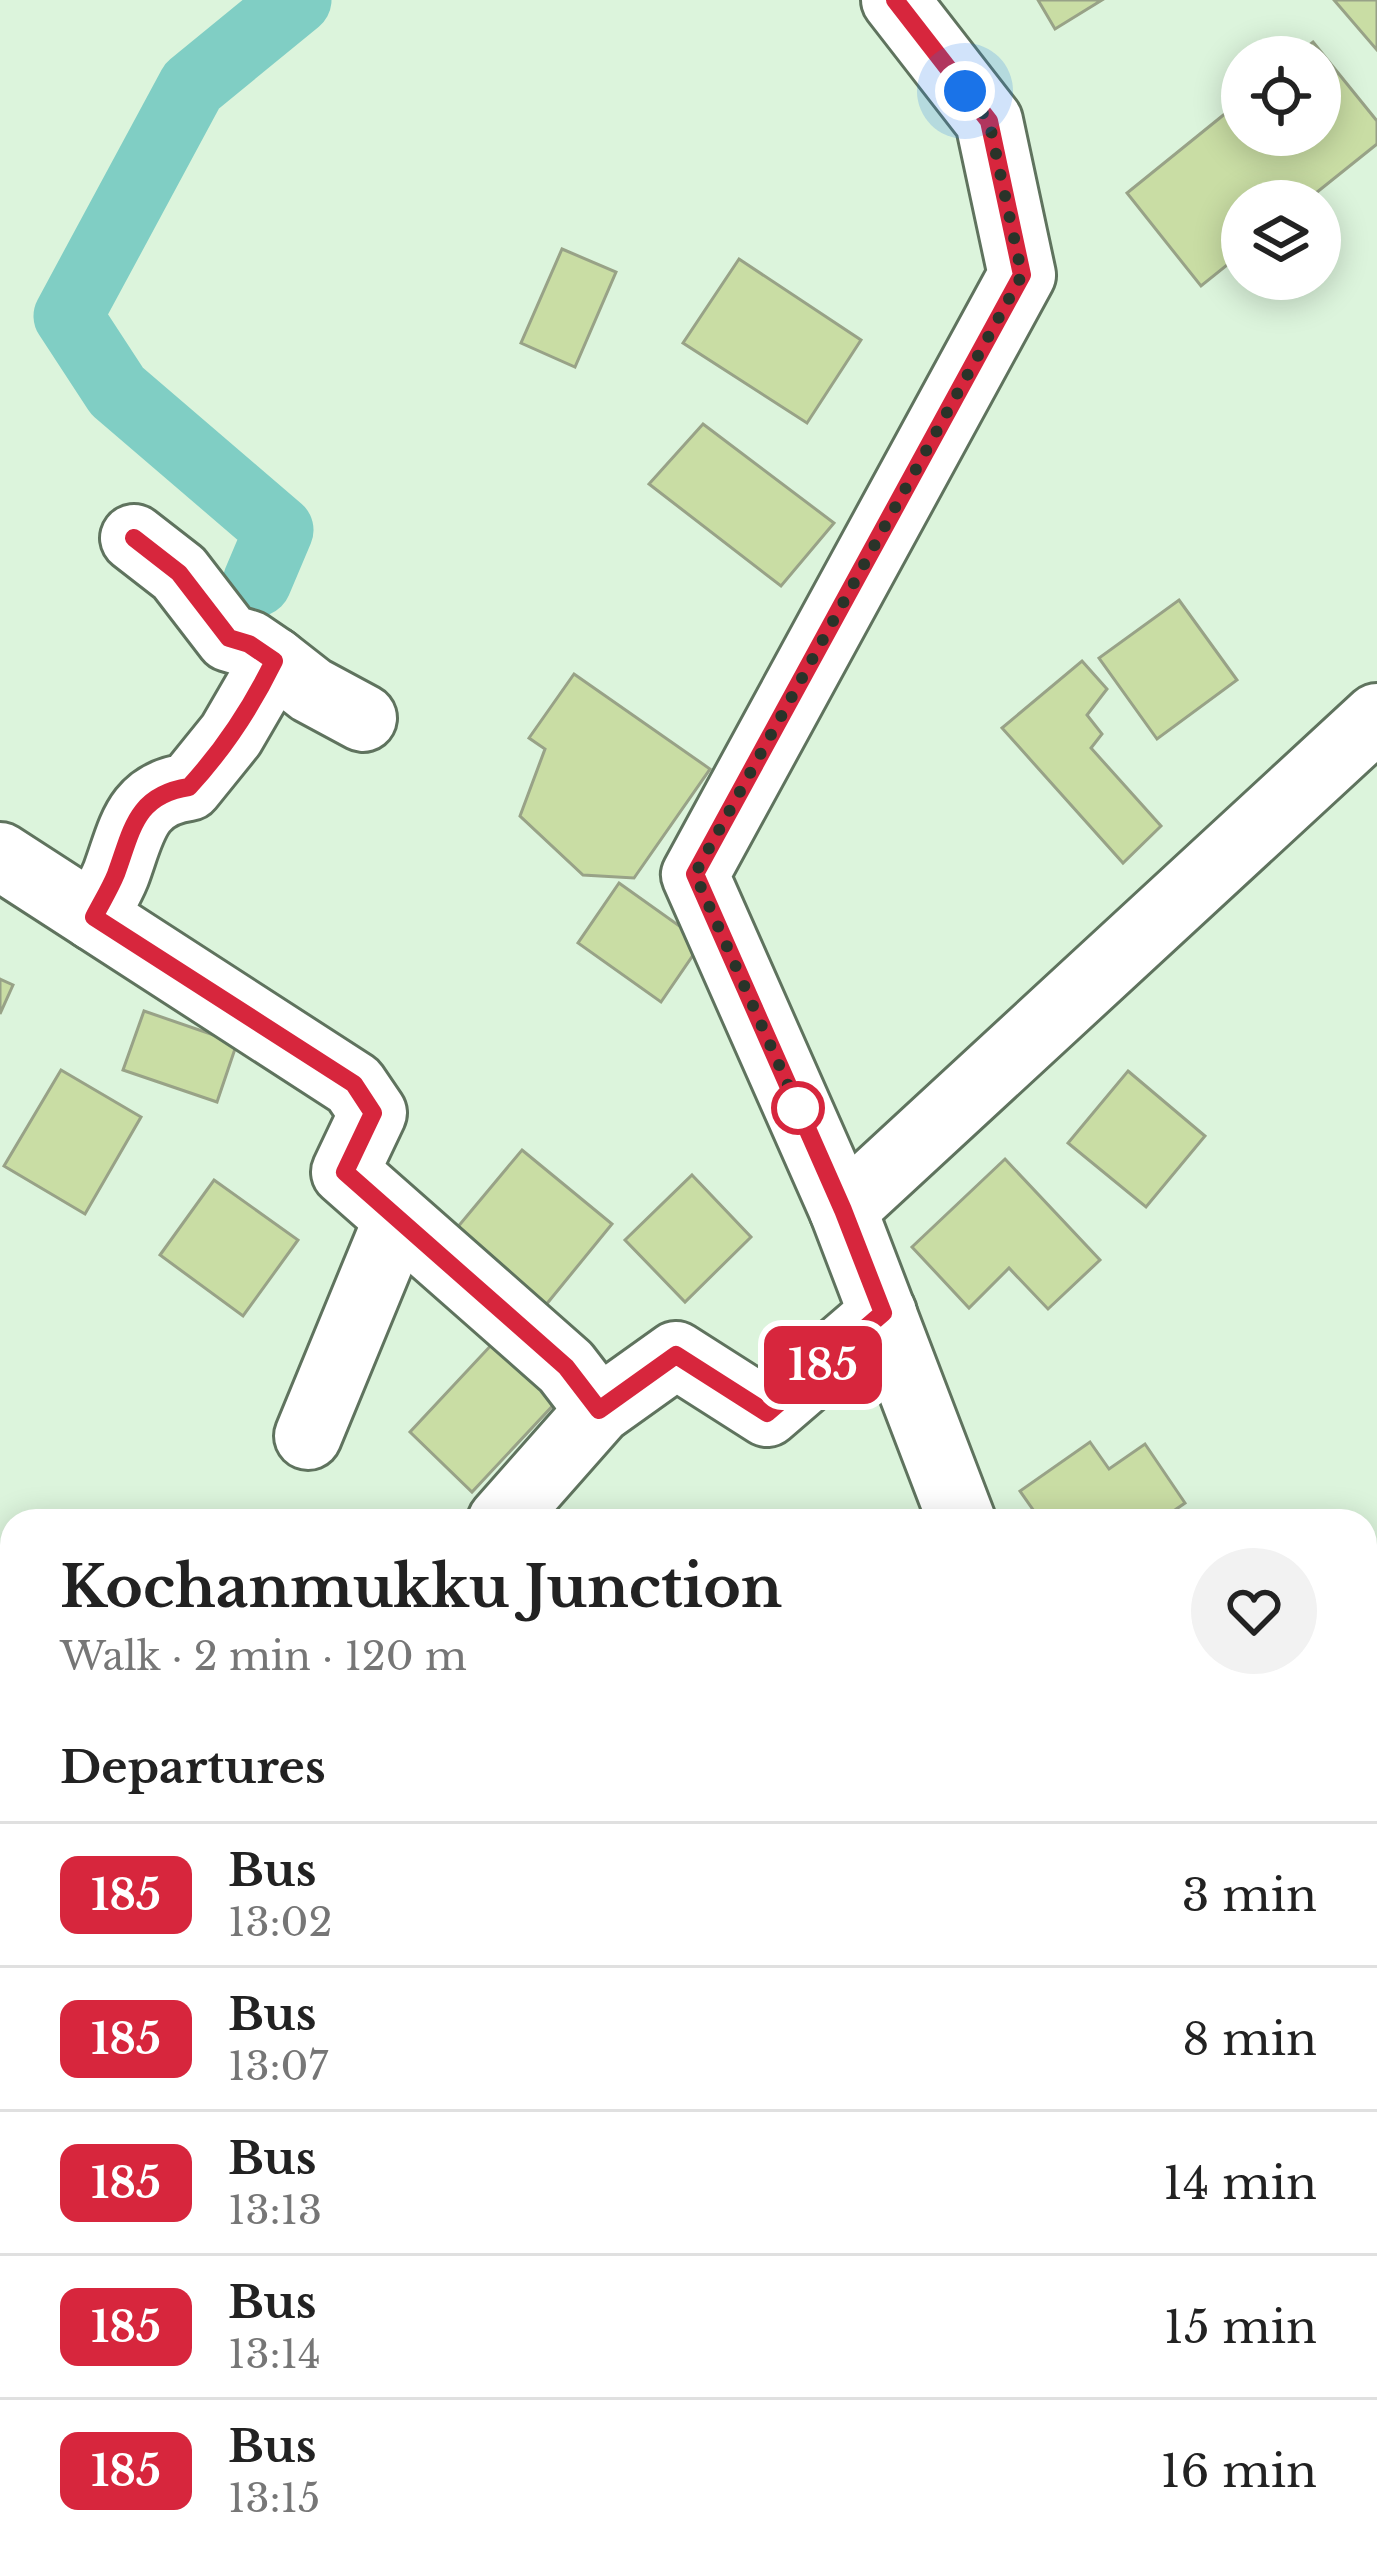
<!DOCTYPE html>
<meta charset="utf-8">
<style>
:root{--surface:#fff;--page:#f2f2f2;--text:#222;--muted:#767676;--line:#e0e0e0}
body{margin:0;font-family:"Libre Baskerville",serif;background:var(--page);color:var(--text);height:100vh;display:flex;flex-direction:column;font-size:45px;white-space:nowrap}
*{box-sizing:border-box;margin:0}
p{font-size:39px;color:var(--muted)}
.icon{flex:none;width:66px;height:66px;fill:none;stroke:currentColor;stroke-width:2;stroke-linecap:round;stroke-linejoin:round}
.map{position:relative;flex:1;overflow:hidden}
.sheet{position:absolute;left:0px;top:1509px;width:1377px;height:1059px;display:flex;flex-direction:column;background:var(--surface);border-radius:36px 36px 0 0;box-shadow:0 6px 30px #0003}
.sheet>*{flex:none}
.badge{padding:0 24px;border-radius:18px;font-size:42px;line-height:78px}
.buttons{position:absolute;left:1221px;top:36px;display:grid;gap:24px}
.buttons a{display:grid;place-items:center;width:120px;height:120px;border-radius:50%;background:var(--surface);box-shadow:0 6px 30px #0003;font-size:60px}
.you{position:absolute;width:60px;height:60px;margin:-30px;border:9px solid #fff;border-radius:50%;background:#1a73e8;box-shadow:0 0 0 18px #1a73e833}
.map>.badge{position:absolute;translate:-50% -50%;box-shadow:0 0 0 6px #fff}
h2{padding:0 60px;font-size:45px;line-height:108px}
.round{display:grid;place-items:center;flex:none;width:126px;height:126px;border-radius:63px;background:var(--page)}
.headline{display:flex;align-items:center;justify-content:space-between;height:204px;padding:0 60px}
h1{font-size:57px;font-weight:800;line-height:90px}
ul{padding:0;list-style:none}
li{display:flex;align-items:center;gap:36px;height:144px;padding:0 60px;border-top:3px solid var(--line)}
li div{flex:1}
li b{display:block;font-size:45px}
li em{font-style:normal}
li .badge{min-width:132px;font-weight:700;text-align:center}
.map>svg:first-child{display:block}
</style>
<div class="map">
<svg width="1377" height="2566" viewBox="0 0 1377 2566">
<rect width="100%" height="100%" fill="#dcf4dc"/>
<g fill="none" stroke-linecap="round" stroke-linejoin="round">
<polyline stroke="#80cec4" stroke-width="69" points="257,582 279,530 117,391 68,316 192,86 297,0"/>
</g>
<g fill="#c9dda4" stroke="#98a287" stroke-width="3">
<polygon points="1038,0 1102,0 1055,29"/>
<polygon points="1334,0 1377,0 1377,50"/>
<polygon points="1313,42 1377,121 1377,144 1306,201 1242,201 1242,253 1201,286 1127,193 1242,100 1242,135 1320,135 1320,57 1294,57"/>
<polygon points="562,249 616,272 575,367 521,343"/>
<polygon points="739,259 861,340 807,423 683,343"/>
<polygon points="703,424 834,523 781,586 649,484"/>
<polygon points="1179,600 1237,680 1157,739 1099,658"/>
<polygon points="1082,661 1107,689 1087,715 1102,734 1091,748 1161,826 1123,863 1002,728"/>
<polygon points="574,674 710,769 634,878 583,875 520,816 545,749 529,738"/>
<polygon points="619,883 702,942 661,1002 578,943"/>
<polygon points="0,979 13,985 0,1014"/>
<polygon points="144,1011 237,1043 217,1102 123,1070"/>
<polygon points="61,1070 141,1117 85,1214 4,1166"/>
<polygon points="1128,1071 1205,1136 1146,1207 1068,1143"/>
<polygon points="522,1150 612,1224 536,1317 446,1241"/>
<polygon points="1005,1159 1100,1260 1048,1309 1009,1268 969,1308 912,1247"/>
<polygon points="692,1175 751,1237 685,1302 625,1240"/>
<polygon points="214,1180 298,1240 243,1316 160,1255"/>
<polygon points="495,1341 558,1400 472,1492 410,1432"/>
<polygon points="1090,1442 1109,1469 1145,1444 1185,1503 1159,1521 1041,1521 1020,1491"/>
<polygon points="0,2506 16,2560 0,2565"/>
<polygon points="978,2556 1068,2556 1042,2566 981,2566"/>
</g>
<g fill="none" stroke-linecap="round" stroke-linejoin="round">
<defs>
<g id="street">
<polyline points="274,661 311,690 363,718"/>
<polyline points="0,856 354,1085 373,1113 345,1172 566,1367 599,1410"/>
<path d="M94,917C101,903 110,889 116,874C132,831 135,794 189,787L231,735L274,661L249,644L229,638L179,573L134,538"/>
<polyline points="308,1436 397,1220"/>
<polyline points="501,1521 599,1410 676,1355 767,1413 883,1313"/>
<polyline points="0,2094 12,2120"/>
<polyline points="1365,2444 1377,2439"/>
<polyline points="138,2556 141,2566"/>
</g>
<g id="secondary">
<polyline points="895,0 989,121 1022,275 695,875 843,1210 962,1521"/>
<polyline points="843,1210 1377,717"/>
<polyline points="1353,2556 1357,2566"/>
</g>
</defs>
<use href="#street" stroke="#5f735e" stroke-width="72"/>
<use href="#secondary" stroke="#5f735e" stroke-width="72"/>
<use href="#street" stroke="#fff" stroke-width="66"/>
<use href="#secondary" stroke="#fff" stroke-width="66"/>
</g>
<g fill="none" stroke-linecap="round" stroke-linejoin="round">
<defs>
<path id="line" d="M134,538L179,573L229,638L249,644L274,661C252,706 223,750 189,787C135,795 132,831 116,874C110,889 101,903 94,917L354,1084L373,1113L345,1172L566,1367L599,1410L676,1355L767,1413L883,1313L843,1210L695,874L1022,275L989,121L895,0"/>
</defs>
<use href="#line" stroke="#fff" stroke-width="27"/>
<use href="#line" stroke="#d7263d" stroke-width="18"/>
<polyline stroke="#2a3329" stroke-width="12" stroke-dasharray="0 21.6" points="798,1108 806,1126 695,874 1022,275 989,121 965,91"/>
</g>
<circle fill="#fff" stroke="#d7263d" stroke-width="6" cx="798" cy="1108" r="24"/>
</svg>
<div class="buttons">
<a><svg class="icon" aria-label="locate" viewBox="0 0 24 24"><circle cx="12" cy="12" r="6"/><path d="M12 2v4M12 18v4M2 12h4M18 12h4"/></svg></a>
<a><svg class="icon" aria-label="layers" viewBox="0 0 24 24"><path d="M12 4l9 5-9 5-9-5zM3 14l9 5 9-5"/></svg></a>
</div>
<div class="you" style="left:965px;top:91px"></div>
<b class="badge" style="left:823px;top:1365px;background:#d7263d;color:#fff">185</b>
<section class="sheet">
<div class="headline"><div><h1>Kochanmukku Junction</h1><p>Walk · 2 min · 120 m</p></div><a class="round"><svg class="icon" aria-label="heart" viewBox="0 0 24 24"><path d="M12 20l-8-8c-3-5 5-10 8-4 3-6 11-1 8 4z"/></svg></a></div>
<h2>Departures</h2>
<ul>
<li><span class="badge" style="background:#d7263d;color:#fff">185</span><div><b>Bus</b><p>13:02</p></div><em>3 min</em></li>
<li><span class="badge" style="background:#d7263d;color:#fff">185</span><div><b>Bus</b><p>13:07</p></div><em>8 min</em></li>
<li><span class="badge" style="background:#d7263d;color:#fff">185</span><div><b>Bus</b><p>13:13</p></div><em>14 min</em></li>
<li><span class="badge" style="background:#d7263d;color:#fff">185</span><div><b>Bus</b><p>13:14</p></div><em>15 min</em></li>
<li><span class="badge" style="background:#d7263d;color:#fff">185</span><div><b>Bus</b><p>13:15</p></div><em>16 min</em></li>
</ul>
</section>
</div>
